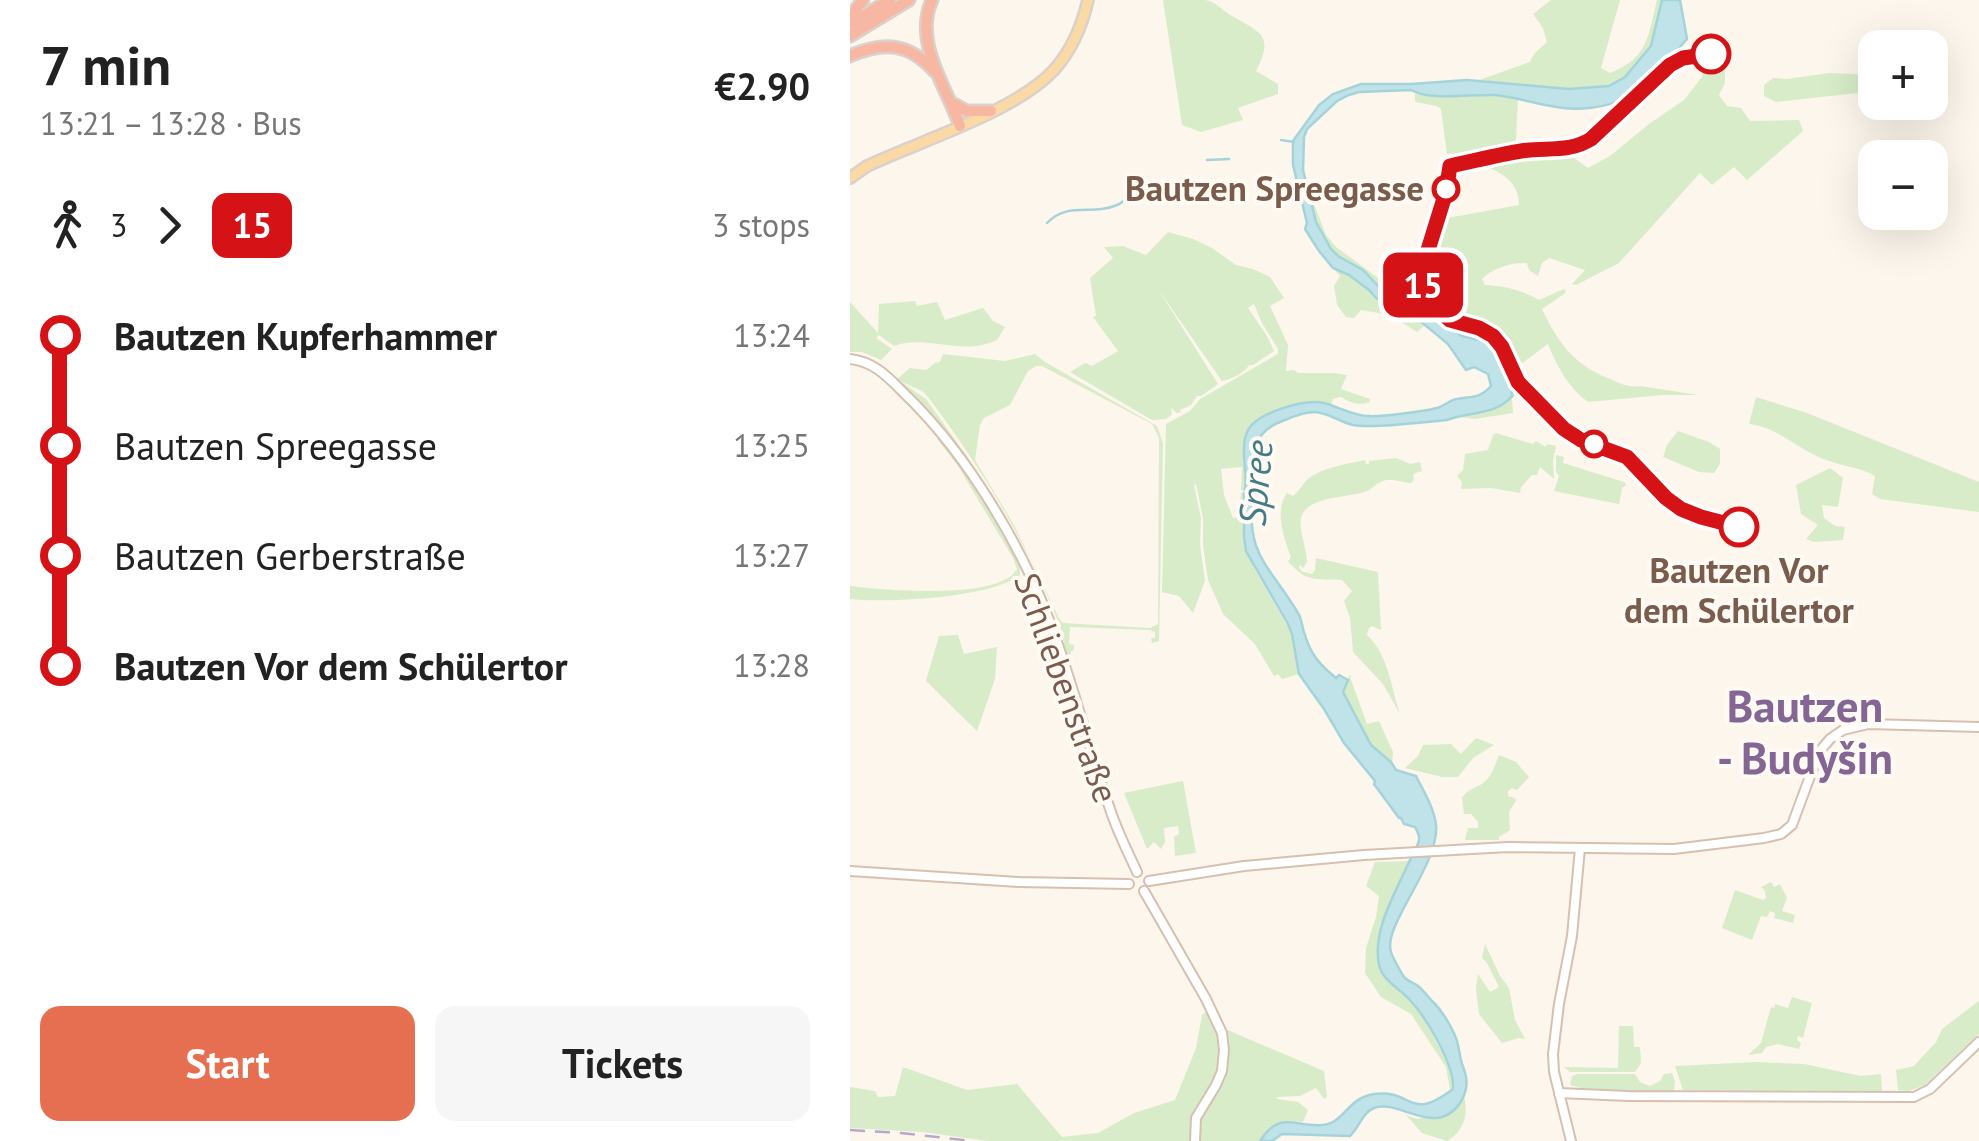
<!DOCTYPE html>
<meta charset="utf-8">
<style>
:root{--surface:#fff;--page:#f6f6f6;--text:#222;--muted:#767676;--accent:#e76f51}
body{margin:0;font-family:"PT Sans",sans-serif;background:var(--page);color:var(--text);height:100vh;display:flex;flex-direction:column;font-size:38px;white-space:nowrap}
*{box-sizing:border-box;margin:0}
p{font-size:32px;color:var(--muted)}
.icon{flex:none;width:55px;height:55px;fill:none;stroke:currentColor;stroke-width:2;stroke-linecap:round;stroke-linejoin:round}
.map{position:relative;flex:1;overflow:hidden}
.drawer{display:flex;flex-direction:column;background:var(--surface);width:850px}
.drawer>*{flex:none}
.badge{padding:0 20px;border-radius:15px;font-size:35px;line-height:65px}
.tools{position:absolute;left:1008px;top:30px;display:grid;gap:20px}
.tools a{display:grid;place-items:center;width:90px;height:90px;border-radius:20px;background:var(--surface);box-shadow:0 10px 40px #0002;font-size:50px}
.map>.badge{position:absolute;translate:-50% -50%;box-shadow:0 0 0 5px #fff}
.legs{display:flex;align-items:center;gap:15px;height:110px;padding:0 40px;font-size:32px}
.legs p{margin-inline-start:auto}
.overview{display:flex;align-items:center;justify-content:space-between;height:170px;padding:0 40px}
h1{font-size:55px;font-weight:800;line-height:75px}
.action{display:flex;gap:20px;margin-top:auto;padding:20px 40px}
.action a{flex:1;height:115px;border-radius:20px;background:var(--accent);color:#fff;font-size:40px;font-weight:800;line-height:115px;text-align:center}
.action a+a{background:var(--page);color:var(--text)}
ul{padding:0 40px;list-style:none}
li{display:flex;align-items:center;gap:35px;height:110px;font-size:38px}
li i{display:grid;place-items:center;width:15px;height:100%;margin:0 12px;background:currentColor}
li i::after{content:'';width:25px;height:25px;margin:-12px;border:8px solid;border-radius:50%;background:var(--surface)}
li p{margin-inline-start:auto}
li:first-child i{background:linear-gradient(#0000 50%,currentColor 0)}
li:last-child i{background:linear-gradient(currentColor 50%,#0000 0)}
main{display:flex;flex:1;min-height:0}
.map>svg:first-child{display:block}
</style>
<main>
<section class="drawer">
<div class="overview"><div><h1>7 min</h1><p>13:21 – 13:28 · Bus</p></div><b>€2.90</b></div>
<div class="legs"><svg class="icon" aria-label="walk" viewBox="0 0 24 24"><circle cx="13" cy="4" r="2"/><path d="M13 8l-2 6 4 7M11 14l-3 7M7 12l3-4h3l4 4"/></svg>3<svg class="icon" aria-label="forward" viewBox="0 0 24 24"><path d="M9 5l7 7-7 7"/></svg><b class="badge" style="background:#d51317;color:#fff">15</b><p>3 stops</p></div>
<ul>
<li><i style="color:#d51317"></i><b>Bautzen Kupferhammer</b><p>13:24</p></li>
<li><i style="color:#d51317"></i><span>Bautzen Spreegasse</span><p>13:25</p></li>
<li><i style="color:#d51317"></i><span>Bautzen Gerberstraße</span><p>13:27</p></li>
<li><i style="color:#d51317"></i><b>Bautzen Vor dem Schülertor</b><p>13:28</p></li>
</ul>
<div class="action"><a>Start</a><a>Tickets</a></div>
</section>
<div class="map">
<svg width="1129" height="1141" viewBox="0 0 1129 1141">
<rect width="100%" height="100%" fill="#fdf6ec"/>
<g fill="#d8ecc9" fill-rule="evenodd">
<path d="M313,0C327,0 341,0 355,0C365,1 373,11 382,16C412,33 424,36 406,71L428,84V94L388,108L393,120L351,132L332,125Z"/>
<path d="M701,0H770L751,68L760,73C798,58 798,37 807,0H812L801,46L775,77L759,86L719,89L629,80L680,62L684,54L697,42L693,28L683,14Z"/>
<path d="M875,54V83L869,95L877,106L891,108L900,121L949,120L953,131L897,180L884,167L862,185L850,173L769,263L726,285L722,284L735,270L699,258L692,263L688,276L679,270L677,263C662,262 642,268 632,279L635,285C655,286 672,290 689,300L714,289L716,291L714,294L692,309C707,341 724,365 758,378C769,383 778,388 790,386L849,395H812L739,402C721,392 705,363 698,344L664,369C661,360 658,347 652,339C641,327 623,324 608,320C556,307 580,253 592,219L669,205C669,181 651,172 630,164L631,161L688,148L716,152L738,168L760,156L799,124L834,100L852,77L856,58Z"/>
<polygon points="979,73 1004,74 1025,79 1025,102 1058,103 1055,119 1015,107 1008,93 926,102 914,96 914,85 923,78 937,79"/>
<path d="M565,94C598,100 633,93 668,98L666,141L625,153L597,154L591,109L587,106L565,102Z"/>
<path d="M461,196L476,235L486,247L561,302L564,296L596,320L638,335L637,339L647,348L650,356H654L668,388V393L662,399L663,413L625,419L609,417L648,408L661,381L633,341L612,336L538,288H530C525,282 520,275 514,270C506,264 494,261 486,254C472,241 461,215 461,196Z"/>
<path d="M318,232L343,239L362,248L386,265L403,269L420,277L434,298L420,306L438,345L436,371L444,370L448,373H484L497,375L491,389L520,399V402C508,406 501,403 491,397L483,399L481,405C458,398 435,408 413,415L409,418L397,469L395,490H391L392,467L371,469L374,495L383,518L389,517L391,493H394V536L404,568L442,634L449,674L432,679L428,674L424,676L405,644L373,614L358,580L353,545V518L346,484L344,485L351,518L350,544L355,581L343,613L329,596L312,592L316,424L340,411L350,399L428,354V349L412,323L404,304L398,308L417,336L424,351L403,365H399C395,373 380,380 372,381L308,289L368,384L351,396H347L341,405L330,410L331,412L327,413L321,408L322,414L316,419L302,420L220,372L235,363L242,366L268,351L243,317L246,316L240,278L263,258L254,247L273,246L296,255Z"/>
<polygon points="483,268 499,275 519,290 526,298 575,325 567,332 540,315 511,310 504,318 496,317 487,305 484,286 490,276"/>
<path d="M65,301L67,306L87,302L95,320L133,308L143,321L155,327L147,340C111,357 77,334 44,346L29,335L26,338L42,349L31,360L12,352H0V302L28,333L29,304Z"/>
<path d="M93,354L155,361L185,354L195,362L307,426L313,443L309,641L302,643L301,638H305V632L300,630L220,627L219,644L224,645V650L221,651L220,658L217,657C214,647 213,636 210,626C178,544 131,467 78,397L72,391L50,381L76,399L121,462H118L97,435L42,375L47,379L60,368L76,370L85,363L90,362ZM186,366H192L302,424L309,438L308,624L300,628L213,623L209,618L164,525L125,460L130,425L134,418L160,405L178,371Z"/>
<path d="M906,397L957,413L1129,482V512L1030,499L1022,494L1025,476C1010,467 995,467 979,461C950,452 929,427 899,424Z"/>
<polygon points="828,431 859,442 870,449 870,464 864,473 849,472 813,457 817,445"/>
<polygon points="646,433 683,444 686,441 696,447 697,444 706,446 703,460 704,479 690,467 687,475 682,475 671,487 670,493 641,488 611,489 612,482 607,476 613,470 615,454 638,450 643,435"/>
<path d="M91,437L142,515L170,566V575C141,598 38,603 0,599V586C33,590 150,601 167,569L163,558L108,466L87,439Z"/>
<polygon points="706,455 714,457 713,463 774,482 776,485 772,488 769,504 704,491 709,476 706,472"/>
<path d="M546,458L560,464L570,462L572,471L563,474L564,480L561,483C553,483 545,479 538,480C529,480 525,487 517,491C501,498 461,495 452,515C447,528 457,548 457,562L453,568L450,565L449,566L451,571L462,574L465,570L466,558L528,572L531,630L522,626L519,628L517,635C538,654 541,687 550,714L533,684L503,652L500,618L494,601L502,591L492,580C479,579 460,582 449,572C445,569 442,565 438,562L441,557C434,538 424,510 437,493L443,496C449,491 454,482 459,478C475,467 496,464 515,460L516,464H519V461Z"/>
<polygon points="980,468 993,478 988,507 972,505 974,518 985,526 995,527 993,540 964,542 956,539 968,525 951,514 946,485"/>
<polygon points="108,635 114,654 147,647 145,679 127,731 76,681 89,636"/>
<polygon points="502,675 500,677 517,724 529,721 543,752 542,764 521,745 493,692 499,676"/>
<polygon points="626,738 644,745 623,758 608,777 592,777 555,768 568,756 573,745 601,744 611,754"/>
<path d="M649,755L666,762L679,777L667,790L662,788L658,791V796L665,798L666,801L659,812L660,830L649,837V840H615L618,828H628V822L621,814H614L612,798C620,786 631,788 638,778C643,773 646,762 649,755Z"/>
<polygon points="333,781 346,853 325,856 324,837 329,834 328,826 314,828 315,842 311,849 304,842 297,849 274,793"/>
<path d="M559,861C547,889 517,942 532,972C539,986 555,993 564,1005C574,1017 581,1032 588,1045C596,1059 604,1073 603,1089L600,1090L596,1067L561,1014L531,997L515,973L516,948L526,917L529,896L516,886L525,862Z"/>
<polygon points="921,882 924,887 930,884 937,898 932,911 945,915 943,923 924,918 925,913 920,911 917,917 911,916 902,940 872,928 885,890 913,900 916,898 915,891 911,887"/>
<polygon points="635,944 650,976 659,988 665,1020 675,1039 669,1038 652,1043 629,1014 626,989 628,974 640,992 649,987 637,963 632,958"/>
<polygon points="942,997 962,1003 953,1038 948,1036 947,1040 951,1043 949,1049 928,1044 916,1047 912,1053 898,1055 911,1043 921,1007 924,1008 925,1004 938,1008"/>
<polygon points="1129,1001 1129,1034 1075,1085 1059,1091 1048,1090 1046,1070 1064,1066 1086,1042 1092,1029"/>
<path d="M358,1011L368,1026L474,1071L477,1097L474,1099L466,1088L450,1096L427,1097V1099L448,1102L458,1110L453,1122C433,1120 422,1124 410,1141H137L72,1132L0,1128V1087L25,1091L28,1097L45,1096L53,1067L117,1090L167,1084L212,1137L248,1133L284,1113L325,1100L346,1048L352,1015Z"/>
<polygon points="769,1026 783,1026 784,1047 790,1047 791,1063 785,1072 720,1072 714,1067 768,1068"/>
<polygon points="905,1062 954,1064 1011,1076 1031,1074 1032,1091 833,1090 825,1066"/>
<polygon points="822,1073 825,1081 824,1092 742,1091 720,1085 722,1076 727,1074 785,1074 790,1082 800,1086 810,1081 814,1074"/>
<path d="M614,1097C619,1115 613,1132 597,1141L572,1133L556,1115L567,1119L603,1112Z"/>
</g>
<g fill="#bfe3e8" stroke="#a5d3da" stroke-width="2.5">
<path d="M812,0H830L837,39C827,51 816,61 804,71C794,80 787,92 775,98C757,108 726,111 706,107C686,104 666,97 645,95C621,94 579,101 561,90L509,92L499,95L487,101L457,129L454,137L453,170L466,222L481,249L488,256L513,270L530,288L538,287L612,336L633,341L639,345L661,381L662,396C646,416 618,411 597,420C574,422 524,429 503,425C490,422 479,413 465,412C456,412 444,416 435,420C397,433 405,457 403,491L395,490C398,471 389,448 398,430C408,412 455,399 474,403C489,407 504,416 519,416C531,417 576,411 587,408C594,406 602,399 607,399C622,396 629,399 641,386L638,374L624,367L616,370L598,344L569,320L526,298L519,290L499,275L483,268L469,251L455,229L457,223L443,165V141L469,105L483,94L511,84H561L617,80L719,89L759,86L775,77L801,46Z"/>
<path d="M394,493H403C395,556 419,564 448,613C452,619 452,628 455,635C461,655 470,665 486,678L489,675L498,680L493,692L521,745L541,762L546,770L566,776C574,792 584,808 586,825C590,864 532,926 541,952C542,956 552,975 555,978C559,982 564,983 568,986C573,990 579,998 584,1003C593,1012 603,1029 607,1041C609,1049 610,1057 612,1064C617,1076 619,1086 612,1100C587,1141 550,1098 524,1108C512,1113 509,1128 500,1136L432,1134L422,1141H410C430,1110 444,1127 472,1125C494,1124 497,1098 524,1094C564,1089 558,1123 603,1089C605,1065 576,1017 559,999C549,988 533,981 529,965C522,930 546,892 559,862C562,855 568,847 569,840C570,835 567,831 565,827L554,824L551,818H549L524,784L525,781L494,743L474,709L449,674L442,634L438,624L396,551L394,536Z"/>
</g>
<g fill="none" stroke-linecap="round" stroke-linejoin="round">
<g stroke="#a5d3da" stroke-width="2.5">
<polyline points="431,140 444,142"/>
<polyline points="357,160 379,159"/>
<path d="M197,223C218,201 242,216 267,205C272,203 276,199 280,196"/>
</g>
<defs>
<g id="secondary">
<path d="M0,359C28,362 42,382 61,400C118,457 171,545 199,620C223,682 238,747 260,809C267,831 278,852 287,872"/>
<polyline points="0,871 169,882 279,884"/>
<polyline points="299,881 394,866 514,855 658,847 824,849 914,838 931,834 942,825 969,752 980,739 993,730 1018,724 1129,727"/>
<polyline points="294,891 356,999 372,1033 374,1050 372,1071 366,1085 346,1118 345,1141"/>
<polyline points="709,1093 778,1096 1064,1097 1080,1089 1129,1042"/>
<polyline points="721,1141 704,1072 703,1054 709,1004 722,936 730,848"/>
</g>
<path id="primary" d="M0,178L17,166C70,141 165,112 204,70C222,50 232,26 238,0"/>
<g id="highway">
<path d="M82,0C63,42 96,86 110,126"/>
<polyline points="0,17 13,0"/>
<polyline points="0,24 40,0"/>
<polyline points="0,36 59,0"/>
<path d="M0,56C34,41 59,43 84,71"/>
<polyline points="102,103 117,111 141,111"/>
</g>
</defs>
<use href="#secondary" stroke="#d6c0b0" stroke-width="12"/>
<use href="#primary" stroke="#dad1cd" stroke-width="14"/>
<use href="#highway" stroke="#dad1cd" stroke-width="15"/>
<use href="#secondary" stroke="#fff" stroke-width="8"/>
<use href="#primary" stroke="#fbd9a5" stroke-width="9"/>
<use href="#highway" stroke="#f7b7a3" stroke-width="10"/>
<polyline stroke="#b9a8c9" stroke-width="2.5" stroke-dasharray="15 10" stroke-linecap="butt" points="0,1130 51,1133 122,1141"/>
</g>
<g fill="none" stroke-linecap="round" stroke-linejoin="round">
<defs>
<path id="line-1" d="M861,54L833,58L820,65L741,139C719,153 696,147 671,151C647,155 624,161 600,166L596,192L578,250L573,280L572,292L575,298L600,320L629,328L643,336L652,347L668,382L714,429L731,440L777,457L816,498L831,509L851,517L889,527"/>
</defs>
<use href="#line-1" stroke="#fff" stroke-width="22"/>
<use href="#line-1" stroke="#d51317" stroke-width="15"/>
</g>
<g fill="#fff" stroke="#d51317" stroke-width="5">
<circle cx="861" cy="54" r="18"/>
<circle cx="596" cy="189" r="12"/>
<circle cx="744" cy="444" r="12"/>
<circle cx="889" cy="527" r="18"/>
</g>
<g text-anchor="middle" stroke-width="8" stroke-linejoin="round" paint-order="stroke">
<g font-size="35" font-weight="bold" fill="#7a5c4d" stroke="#fffaf3" text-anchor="end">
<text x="574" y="201">Bautzen Spreegasse</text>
<text x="889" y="583" text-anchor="middle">Bautzen Vor<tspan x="889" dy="40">dem Schülertor</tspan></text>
</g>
<g font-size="35" fill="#7a5c4d" stroke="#fffaf3">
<text transform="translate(216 688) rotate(70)" y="12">Schliebenstraße</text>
</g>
<g font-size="38" font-style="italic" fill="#437c86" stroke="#fffaf3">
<text transform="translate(406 483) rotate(-85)" y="13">Spree</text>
</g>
<g font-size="45" font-weight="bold" fill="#846695" stroke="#fffaf3">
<text x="955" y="722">Bautzen<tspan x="955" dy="52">- Budyšin</tspan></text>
</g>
</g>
</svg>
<div class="tools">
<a>+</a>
<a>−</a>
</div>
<b class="badge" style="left:573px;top:285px;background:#d51317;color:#fff">15</b>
</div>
</main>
